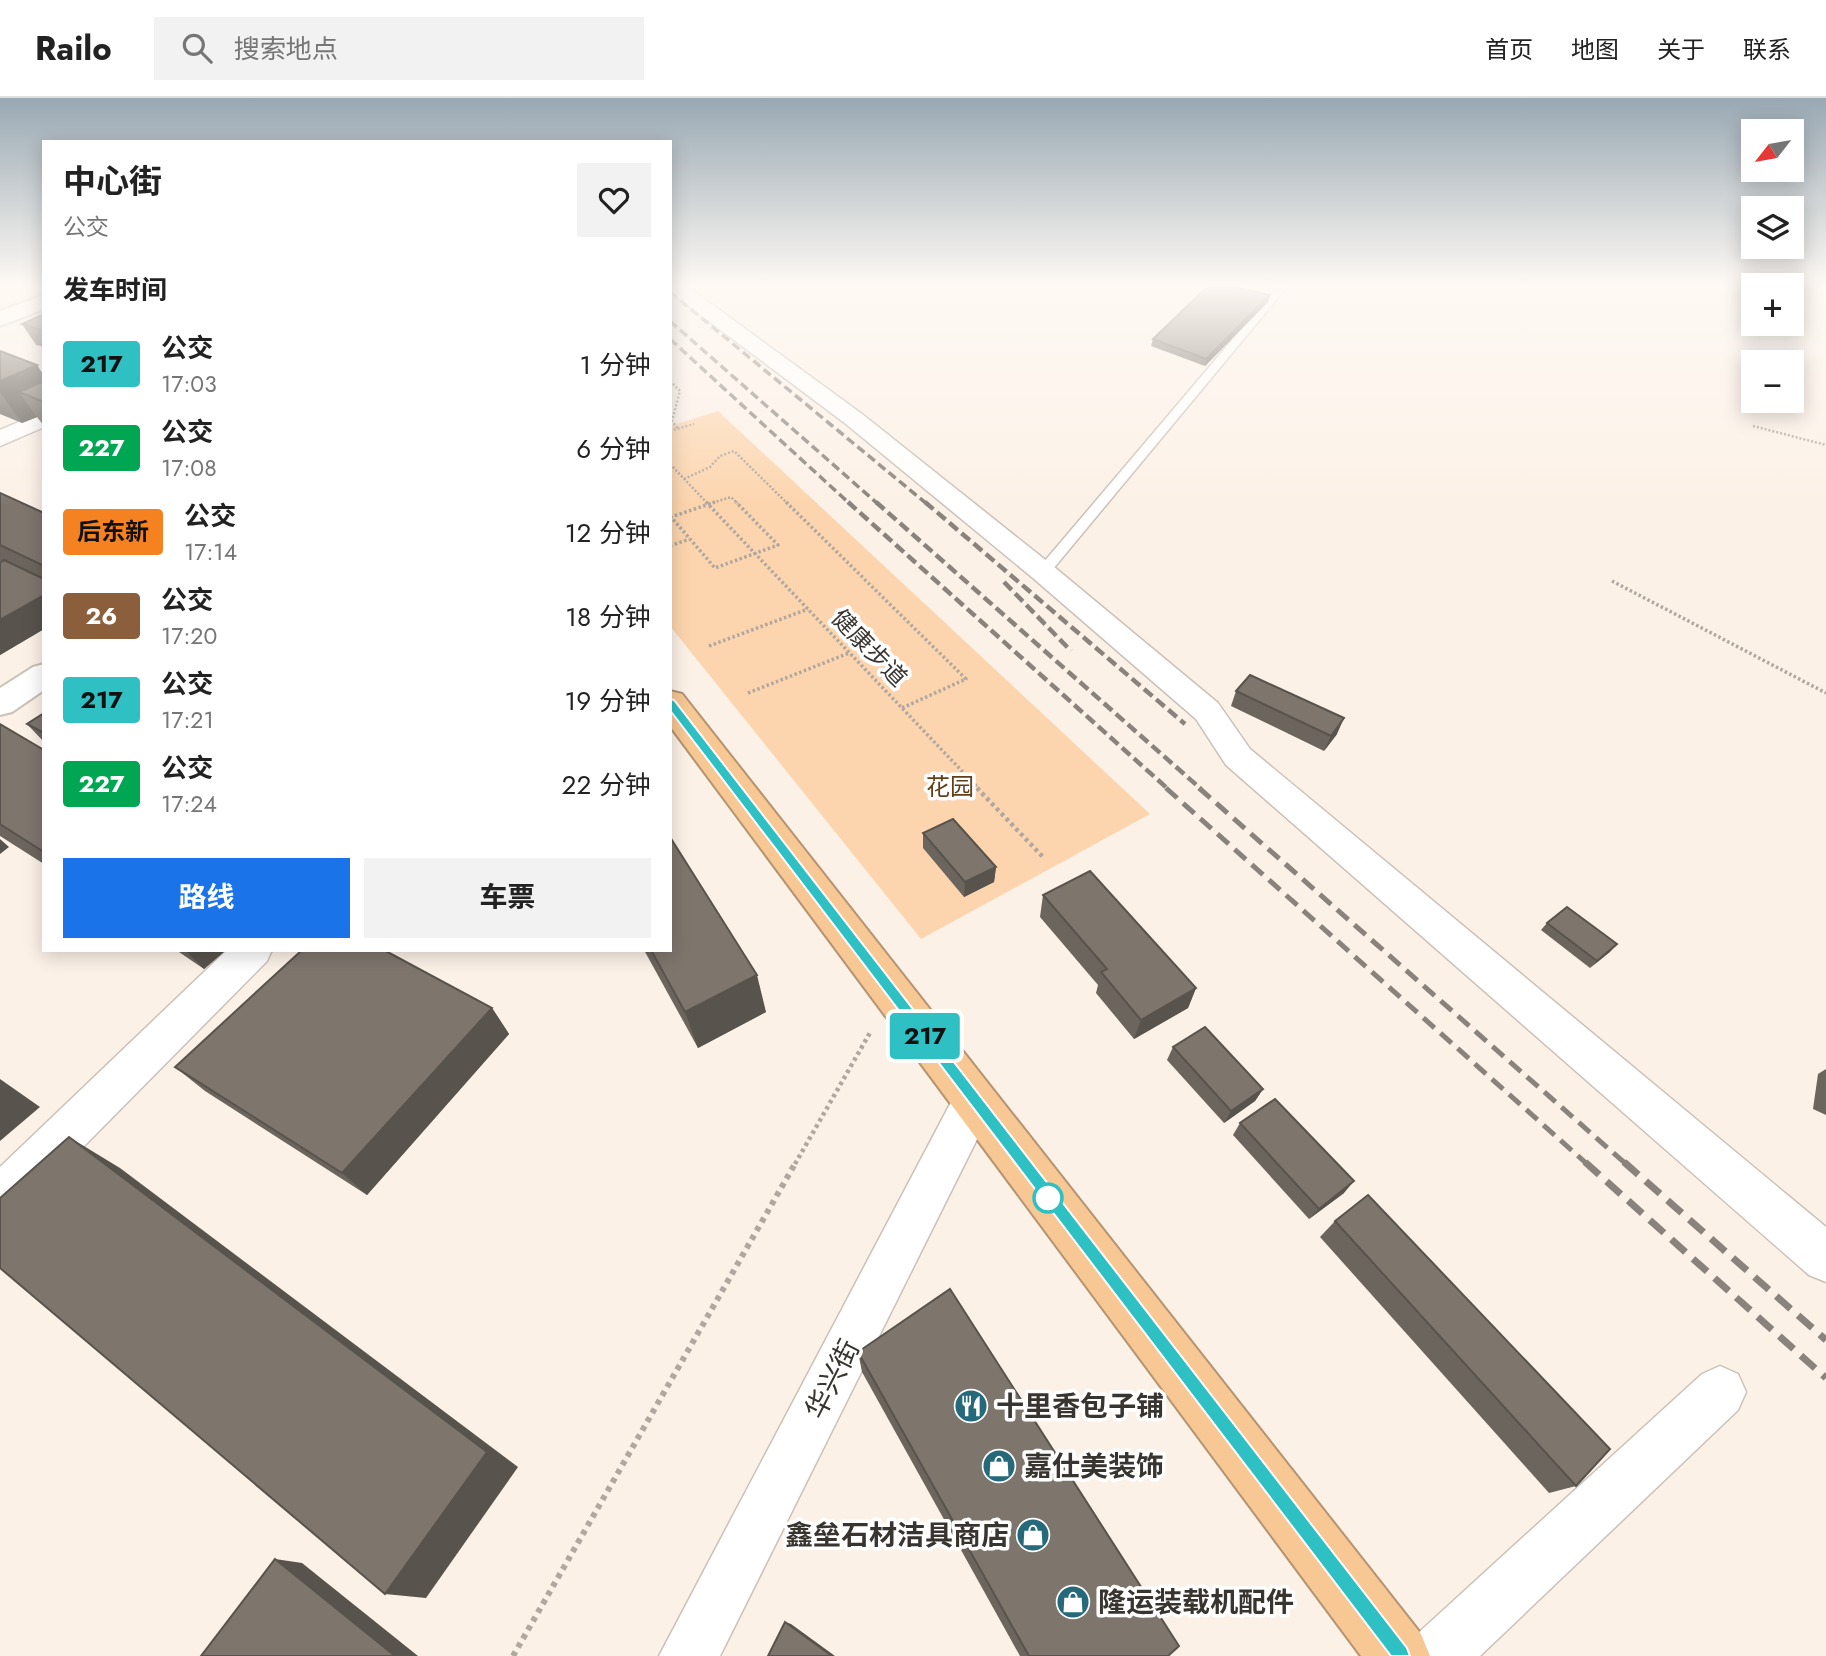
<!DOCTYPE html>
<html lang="zh">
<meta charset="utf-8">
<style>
:root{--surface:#fff;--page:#f2f2f2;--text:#222;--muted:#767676;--line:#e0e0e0;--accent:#1a73e8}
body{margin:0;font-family:Jost,"Noto Sans SC",sans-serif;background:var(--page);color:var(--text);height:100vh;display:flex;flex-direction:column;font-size:26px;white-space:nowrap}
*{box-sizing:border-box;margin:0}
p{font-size:23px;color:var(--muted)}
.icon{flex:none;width:38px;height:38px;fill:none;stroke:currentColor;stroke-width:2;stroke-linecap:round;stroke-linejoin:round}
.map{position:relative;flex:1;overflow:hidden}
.panel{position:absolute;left:42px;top:42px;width:630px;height:812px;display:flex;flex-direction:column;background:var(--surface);border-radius:0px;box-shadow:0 4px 18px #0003}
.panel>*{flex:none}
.badge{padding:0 14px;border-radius:5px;font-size:24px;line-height:46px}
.needle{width:46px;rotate:239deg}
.fabs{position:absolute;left:1741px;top:21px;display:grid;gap:14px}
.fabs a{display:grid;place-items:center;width:63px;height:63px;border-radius:0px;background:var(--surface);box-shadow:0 4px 18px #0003;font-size:35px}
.map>.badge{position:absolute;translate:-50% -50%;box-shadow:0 0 0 4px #fff}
h2{padding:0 21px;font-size:26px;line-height:63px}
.round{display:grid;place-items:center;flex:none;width:74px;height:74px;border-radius:0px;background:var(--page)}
.summary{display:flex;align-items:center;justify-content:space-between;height:119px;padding:0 21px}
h1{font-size:33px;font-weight:700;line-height:52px}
.cta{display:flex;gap:14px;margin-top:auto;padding:14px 21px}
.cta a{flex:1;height:80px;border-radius:0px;background:var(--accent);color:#fff;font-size:28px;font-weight:700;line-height:80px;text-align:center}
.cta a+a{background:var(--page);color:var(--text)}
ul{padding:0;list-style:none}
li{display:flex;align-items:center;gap:21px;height:84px;padding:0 21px}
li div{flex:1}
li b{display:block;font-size:26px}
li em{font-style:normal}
li .badge{min-width:77px;font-weight:700;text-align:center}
header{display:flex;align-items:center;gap:42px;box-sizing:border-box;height:98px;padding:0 35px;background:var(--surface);border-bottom:2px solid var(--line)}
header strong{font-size:33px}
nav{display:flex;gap:38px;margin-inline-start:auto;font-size:24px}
.search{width:490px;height:63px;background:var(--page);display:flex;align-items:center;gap:18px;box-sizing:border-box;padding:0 24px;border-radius:0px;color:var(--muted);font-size:26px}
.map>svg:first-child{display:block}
</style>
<header>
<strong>Railo</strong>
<div class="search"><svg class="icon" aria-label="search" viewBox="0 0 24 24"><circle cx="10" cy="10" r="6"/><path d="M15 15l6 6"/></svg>搜索地点</div>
<nav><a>首页</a><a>地图</a><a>关于</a><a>联系</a></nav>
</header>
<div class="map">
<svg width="1826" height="1558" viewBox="0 0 1826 1558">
<rect width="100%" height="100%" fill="#fcf1e7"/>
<polygon fill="#fcd5ae" points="718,313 1150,716 921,841 670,528 670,328"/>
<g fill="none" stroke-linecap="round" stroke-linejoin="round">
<defs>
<polygon id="lane" points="1277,189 1287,189 1048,477 1038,477 1038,471"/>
<g id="street">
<polygon points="670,189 688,189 862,316 1053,468 1218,605 1250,651 1826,1129 1826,1184 1809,1177 1226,667 1196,621 1033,480 846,326 670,194"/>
<polygon points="44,313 44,329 0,348 0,332"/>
<polygon points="227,852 272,852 267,863 16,1117 0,1124 0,1069"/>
<polygon points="974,983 989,989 996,1003 720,1558 659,1558 959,989"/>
<polygon points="1720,1268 1738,1276 1746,1294 1738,1312 1480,1558 1407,1558 1416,1537 1702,1276"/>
</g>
<g id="secondary">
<polygon points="44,197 44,211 0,228 0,213"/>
<polygon points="44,566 44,592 12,614 0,617 0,590 33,569"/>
</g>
<polygon id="highway" points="670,593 682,596 1421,1536 1430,1558 1361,1558 670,628"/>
</defs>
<use href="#lane" stroke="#cbc1b7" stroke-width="3"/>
<use href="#street" stroke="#cbc1b7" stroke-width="3"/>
<use href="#secondary" stroke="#cbc1b7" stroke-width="4"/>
<use href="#highway" stroke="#b49471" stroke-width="4"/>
<g stroke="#b0a7a0" stroke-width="2.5" stroke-dasharray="2 2" stroke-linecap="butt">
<polyline points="670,283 680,293 672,323 678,331"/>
<polyline points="1753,328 1826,347"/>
<polyline points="670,333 694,326"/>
<polyline points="670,366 708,406"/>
<polyline points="684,381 710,369 720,358 734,353 788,406"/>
<polyline points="709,406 731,399 738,406"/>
</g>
<g stroke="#b0a7a0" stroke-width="3.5" stroke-dasharray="2.5 2.5" stroke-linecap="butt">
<polyline points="706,404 979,691"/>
<polyline points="715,404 671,419 715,470 778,447 736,404"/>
<polyline points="786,404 966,581 902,610"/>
<polyline points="670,448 689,441"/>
<polyline points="1612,483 1826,595"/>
<polyline points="709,548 808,511"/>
<polyline points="748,595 849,555"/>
</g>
<g stroke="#b0a7a0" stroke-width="4.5" stroke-dasharray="3.5 3.5" stroke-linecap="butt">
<polyline points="977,690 1043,759"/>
<polyline points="795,1066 871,933"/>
</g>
<polyline stroke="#b0a7a0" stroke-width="6" stroke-dasharray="5 5" stroke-linecap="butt" points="513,1558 796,1064"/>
<use href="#lane" fill="#fff" fill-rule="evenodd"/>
<use href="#street" fill="#fff" fill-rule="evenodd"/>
<use href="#secondary" fill="#fff" fill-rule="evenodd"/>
<use href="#highway" fill="#f7c794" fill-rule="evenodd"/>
<g stroke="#8a837d" stroke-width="3.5" stroke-dasharray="9 4.5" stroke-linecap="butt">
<polyline points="670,194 927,406"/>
<polyline points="670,223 878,406"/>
<polyline points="670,241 850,406"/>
</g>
<g stroke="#8a837d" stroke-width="4.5" stroke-dasharray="11 5" stroke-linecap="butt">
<polyline points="848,404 1168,691"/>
<polyline points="876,404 1201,691"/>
<polyline points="925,404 1185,626"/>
<polyline points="1004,484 1071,553"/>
</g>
<g stroke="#8a837d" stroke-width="5" stroke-dasharray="15 8" stroke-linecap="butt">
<polyline points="1166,690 1587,1066"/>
<polyline points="1199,690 1626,1066"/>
</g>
<g stroke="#8a837d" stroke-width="7" stroke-dasharray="19 10" stroke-linecap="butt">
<polyline points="1585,1064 1826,1280"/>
<polyline points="1624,1064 1826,1242"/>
</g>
</g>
<g fill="#6c655e">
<polygon points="1268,204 1205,268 1151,248 1153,241"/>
<polygon points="44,216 44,249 36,247 22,226"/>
<polygon points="0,253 37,267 44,278 44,328 37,319 22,325 0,316"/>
<polygon points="0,395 44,415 44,531 0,557"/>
<polygon points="1236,593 1337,636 1324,653 1231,608"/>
<polygon points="44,615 44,644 27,626"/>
<polygon points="0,626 44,652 44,766 0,738"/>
<polygon points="923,735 996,769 994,784 964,799 923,750"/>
<polygon points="1043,797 1196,890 1188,910 1134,941 1096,895 1098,887 1040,819"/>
<polygon points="1547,825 1617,846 1590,870 1541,832"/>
<polygon points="176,852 226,852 204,871"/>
<polygon points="644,852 670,852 766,914 698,950"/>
<polygon points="492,910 509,936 367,1097 205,993 175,969"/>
<polygon points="1173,949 1263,991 1255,1003 1224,1025 1167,962"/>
<polygon points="1826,971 1826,1017 1813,1011 1818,976"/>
<polygon points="1240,1025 1344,1095 1309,1121 1233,1037"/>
<polygon points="1335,1123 1576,1388 1549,1395 1320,1139"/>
<polygon points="858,1254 1168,1558 1020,1558 862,1274"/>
</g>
<g fill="#58534c">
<polygon points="1270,197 1268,204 1205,268 1206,261"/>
<polygon points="37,267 44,278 44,304 19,294 37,319 22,325 0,294 0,283"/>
<polygon points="44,497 44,531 0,557 0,522"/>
<polygon points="1344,620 1337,636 1324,653 1331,638"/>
<polygon points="0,741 9,749 0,756"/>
<polygon points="996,769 994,784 964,799 965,784"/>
<polygon points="1617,846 1610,854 1590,870 1597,863"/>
<polygon points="185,852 226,852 204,871"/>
<polygon points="757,877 766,914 698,950 685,914"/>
<polygon points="1196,890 1188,910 1134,941 1141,922"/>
<polygon points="492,910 509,936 367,1097 342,1075"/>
<polygon points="0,981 40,1009 0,1043"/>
<polygon points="1263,991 1255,1003 1224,1025 1231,1013"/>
<polygon points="69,1039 120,1070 518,1369 426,1500 385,1496"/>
<polygon points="1354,1083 1344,1095 1309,1121 1319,1111"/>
<polygon points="275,1461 302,1465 418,1558 395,1558"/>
<polygon points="785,1524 791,1526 835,1558 832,1558"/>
</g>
<g fill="#7e766d" stroke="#58534c" stroke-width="2">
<polygon points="1207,189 1235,189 1270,197 1206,261 1153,241"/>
<polygon points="44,216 44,233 22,226"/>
<polygon points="0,253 37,267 0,283"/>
<polygon points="44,283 44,304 19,294"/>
<polygon points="0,395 44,415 44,468 0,447"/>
<polygon points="4,462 44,481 44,497 0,522 0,465"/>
<polygon points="1250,577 1344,620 1331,638 1236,593"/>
<polygon points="44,615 44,635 27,626"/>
<polygon points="0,626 44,652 44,754 0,726"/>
<polygon points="953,721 996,769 965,784 923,735"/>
<polygon points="670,739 757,877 685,914 651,852 670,852"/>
<polygon points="1090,773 1196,890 1141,922 1101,874 1107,871 1043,797"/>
<polygon points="1567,809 1617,846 1597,863 1547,825"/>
<polygon points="302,852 384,852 492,910 342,1075 175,969"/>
<polygon points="1205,929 1263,991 1231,1013 1173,949"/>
<polygon points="1275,1001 1354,1083 1319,1111 1240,1025"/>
<polygon points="69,1039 487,1354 385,1496 0,1170 0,1100"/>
<polygon points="1368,1097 1610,1351 1576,1388 1335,1123"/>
<polygon points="950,1191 1179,1548 1168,1558 1029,1558 858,1254"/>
<polygon points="275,1461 395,1558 201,1558"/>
<polygon points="785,1524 832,1558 768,1558"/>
</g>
<linearGradient id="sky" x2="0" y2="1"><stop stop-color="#99a8b3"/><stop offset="0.46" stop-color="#fef9f4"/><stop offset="1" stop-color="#fef9f4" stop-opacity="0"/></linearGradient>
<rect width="1826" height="407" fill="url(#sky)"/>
<polygon fill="#2ec0c2" stroke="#fff" stroke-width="2" points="670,601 674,602 1407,1550 1410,1558 1391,1558 666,607 666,602"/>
<defs>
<symbol id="restaurant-disc" viewBox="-11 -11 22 22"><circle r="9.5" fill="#25697a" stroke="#fff"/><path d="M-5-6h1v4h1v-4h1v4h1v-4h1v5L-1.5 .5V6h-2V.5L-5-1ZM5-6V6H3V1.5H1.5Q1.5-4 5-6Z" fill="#fff"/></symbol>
<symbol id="shop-disc" viewBox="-11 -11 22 22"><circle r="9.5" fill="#25697a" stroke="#fff"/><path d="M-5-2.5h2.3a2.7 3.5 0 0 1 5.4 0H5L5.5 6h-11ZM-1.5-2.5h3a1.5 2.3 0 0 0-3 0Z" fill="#fff"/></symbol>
</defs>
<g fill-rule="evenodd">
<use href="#restaurant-disc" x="952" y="1289" width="38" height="38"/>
<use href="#shop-disc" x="980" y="1349" width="38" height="38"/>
<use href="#shop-disc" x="1014" y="1418" width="38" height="38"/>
<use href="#shop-disc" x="1054" y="1485" width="38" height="38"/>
</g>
<circle fill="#fff" stroke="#2ec0c2" stroke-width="3.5" cx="1048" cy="1100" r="14"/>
<g text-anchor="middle" stroke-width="7" stroke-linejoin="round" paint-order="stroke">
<g font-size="24" fill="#383430" stroke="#fff">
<text transform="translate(869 550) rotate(46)" y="8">健康步道</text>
</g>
<g font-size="24" fill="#603f19" stroke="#fff">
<text x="950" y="697">花园</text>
</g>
<g font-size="28" fill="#383430" stroke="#fff">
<text transform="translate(832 1281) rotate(-63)" y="10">华兴街</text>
</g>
<g font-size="28" font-weight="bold" fill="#383430" stroke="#fff" text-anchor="start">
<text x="996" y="1318">十里香包子铺</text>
<text x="1024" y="1378">嘉仕美装饰</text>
<text x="1009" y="1447" text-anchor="end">鑫垒石材洁具商店</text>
<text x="1098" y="1514">隆运装载机配件</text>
</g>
</g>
</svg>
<div class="fabs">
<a><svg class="needle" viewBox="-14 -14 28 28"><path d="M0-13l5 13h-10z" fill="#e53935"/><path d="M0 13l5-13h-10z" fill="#767676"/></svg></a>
<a><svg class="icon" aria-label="layers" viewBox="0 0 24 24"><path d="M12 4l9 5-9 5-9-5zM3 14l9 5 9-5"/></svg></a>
<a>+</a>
<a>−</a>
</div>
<b class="badge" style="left:925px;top:938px;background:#2ec0c2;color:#111">217</b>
<section class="panel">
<div class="summary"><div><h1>中心街</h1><p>公交</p></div><a class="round"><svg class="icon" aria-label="heart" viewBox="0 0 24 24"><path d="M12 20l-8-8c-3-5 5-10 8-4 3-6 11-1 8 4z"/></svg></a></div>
<h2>发车时间</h2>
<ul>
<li><span class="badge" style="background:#2ec0c2;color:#111">217</span><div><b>公交</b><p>17:03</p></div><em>1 分钟</em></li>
<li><span class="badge" style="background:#00a651;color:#fff">227</span><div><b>公交</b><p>17:08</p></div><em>6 分钟</em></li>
<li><span class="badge" style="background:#f58220;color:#111">后东新</span><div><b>公交</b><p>17:14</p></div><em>12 分钟</em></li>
<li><span class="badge" style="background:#8b5e3c;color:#fff">26</span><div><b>公交</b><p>17:20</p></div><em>18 分钟</em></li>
<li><span class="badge" style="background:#2ec0c2;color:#111">217</span><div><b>公交</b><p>17:21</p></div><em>19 分钟</em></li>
<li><span class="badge" style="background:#00a651;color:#fff">227</span><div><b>公交</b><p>17:24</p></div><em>22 分钟</em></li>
</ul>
<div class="cta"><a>路线</a><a>车票</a></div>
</section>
</div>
